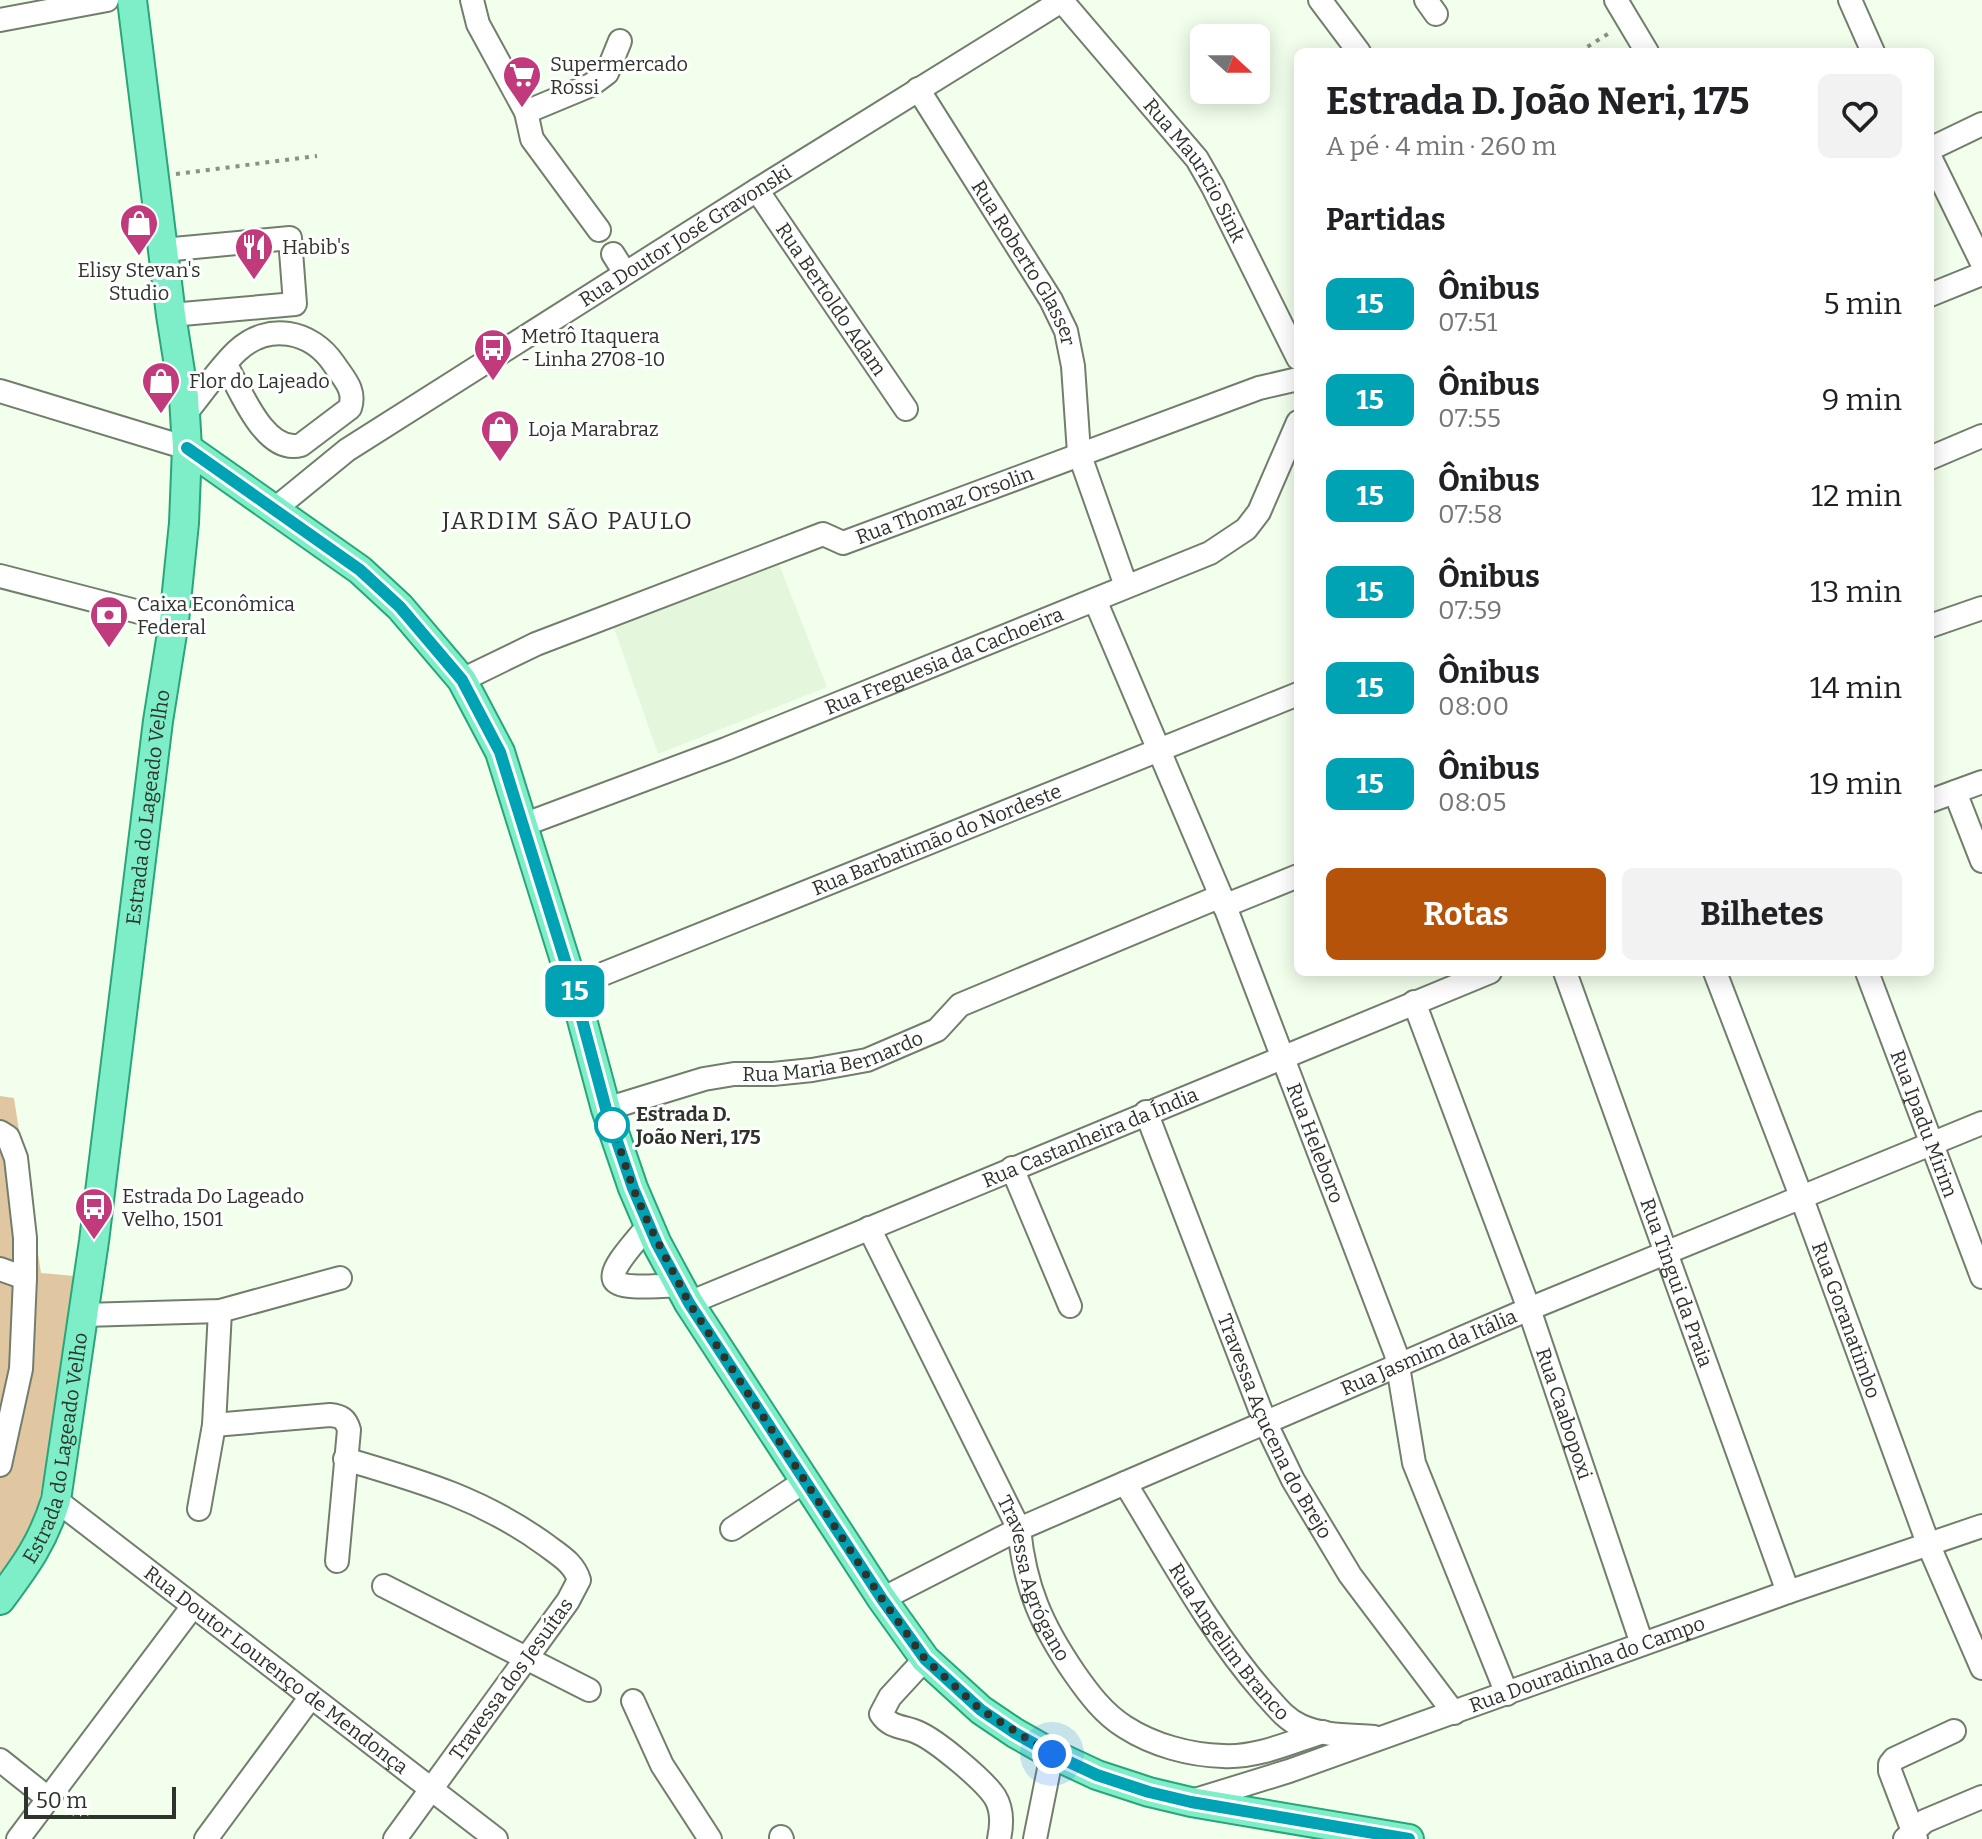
<!DOCTYPE html>
<html lang="pt">
<meta charset="utf-8">
<style>
:root{--surface:#fff;--page:#f2f2f2;--text:#202124;--muted:#757577;--accent:#b45309}
body{margin:0;font-family:Bitter,serif;background:var(--page);color:var(--text);height:100vh;display:flex;flex-direction:column;font-size:30px;white-space:nowrap}
*{box-sizing:border-box;margin:0}
p{font-size:26px;color:var(--muted)}
.icon{flex:none;width:44px;height:44px;fill:none;stroke:currentColor;stroke-width:2;stroke-linecap:round;stroke-linejoin:round}
.map{position:relative;flex:1;overflow:hidden}
.drawer{position:absolute;left:1294px;top:48px;width:640px;height:928px;display:flex;flex-direction:column;background:var(--surface);border-radius:12px;box-shadow:0 4px 20px #0003}
.drawer>*{flex:none}
.badge{padding:0 16px;border-radius:12px;font-size:28px;line-height:52px}
.needle{width:52px;rotate:111deg}
.fabs{position:absolute;left:1190px;top:24px;display:grid;gap:16px}
.fabs a{display:grid;place-items:center;width:80px;height:80px;border-radius:12px;background:var(--surface);box-shadow:0 4px 20px #0003;font-size:40px}
.scale{position:absolute;left:24px;bottom:20px;width:152px;box-sizing:border-box;padding-left:8px;border:4px solid #2e332c;border-top:0;font-size:22px;line-height:28px;white-space:nowrap;color:#2e332c;-webkit-text-stroke:6px #fff;paint-order:stroke}
.you{position:absolute;width:40px;height:40px;margin:-20px;border:6px solid #fff;border-radius:50%;background:#1a73e8;box-shadow:0 0 0 12px #1a73e833}
.map>.badge{position:absolute;translate:-50% -50%;box-shadow:0 0 0 4px #fff}
h2{padding:0 32px;font-size:30px;line-height:72px}
.round{display:grid;place-items:center;flex:none;width:84px;height:84px;border-radius:12px;background:var(--page)}
.overview{display:flex;align-items:center;justify-content:space-between;height:136px;padding:0 32px}
h1{font-size:38px;font-weight:700;line-height:60px}
.cta{display:flex;gap:16px;margin-top:auto;padding:16px 32px}
.cta a{flex:1;height:92px;border-radius:12px;background:var(--accent);color:#fff;font-size:32px;font-weight:700;line-height:92px;text-align:center}
.cta a+a{background:var(--page);color:var(--text)}
ul{padding:0;list-style:none}
li{display:flex;align-items:center;gap:24px;height:96px;padding:0 32px}
li div{flex:1}
li b{display:block;font-size:30px}
li em{font-style:normal}
li .badge{min-width:88px;font-weight:700;text-align:center}
.map>svg:first-child{display:block}
</style>
<div class="map">
<svg width="1982" height="1839" viewBox="0 0 1982 1839">
<rect width="100%" height="100%" fill="#f2ffec"/>
<polygon fill="#e4f6dc" points="779,564 827,687 658,754 613,625"/>
<polygon fill="#e0c7a1" points="0,1096 14,1098 41,1273 75,1276 55,1423 38,1507 32,1528 0,1582"/>
<g fill="none" stroke-linecap="round" stroke-linejoin="round">
<defs>
<g id="minor">
<polyline points="472,0 478,24 526,112 532,139 599,230"/>
<polyline points="1320,0 1359,52"/>
<polyline points="1426,0 1436,14"/>
<polyline points="1616,0 1647,52"/>
<polyline points="1850,0 1873,52"/>
<path id="s1" d="M1062,1L1197,159L1213,187L1298,358"/>
<polyline points="0,20 107,0"/>
<path id="s2" d="M918,89L1051,300L1066,331L1073,366L1079,453L1126,586"/>
<polyline points="526,112 591,85 607,73 620,41"/>
<polyline points="1930,149 1982,124"/>
<polyline points="1930,157 1982,263"/>
<path id="s3" d="M757,190L906,409"/>
<polyline points="163,250 290,238 295,304 171,315"/>
<polyline points="613,254 625,273"/>
<polyline points="1930,295 1982,274"/>
<polyline points="0,391 187,448"/>
<path d="M185,414C202,394 218,369 237,351C268,322 311,330 334,364C344,379 356,390 350,408L301,445C265,455 241,391 226,365"/>
<polyline points="1930,458 1982,436"/>
<path id="s4" d="M276,508L347,450L757,190L1063,0"/>
<polyline points="0,576 174,621"/>
<path id="s5" d="M1095,600L1221,896L1396,1354L1414,1463L1507,1694"/>
<polyline points="1930,626 1982,608"/>
<path id="s6" d="M462,680L536,644L823,534L843,543L1259,388L1298,379"/>
<polyline points="1955,792 1982,861"/>
<polyline points="1930,801 1982,782"/>
<path id="s7" d="M523,825L726,749L1210,553L1246,529L1259,512L1298,422"/>
<polyline points="1224,906 1298,876"/>
<path id="s8" d="M1565,972L1788,1592"/>
<path id="s9" d="M1715,972L1801,1196L1929,1546L1982,1668"/>
<path id="s10" d="M1867,972L1982,1277"/>
<path id="s11" d="M573,986L1298,694"/>
<path id="s12" d="M1414,1002L1529,1309L1642,1644"/>
<path id="s13" d="M606,1109L704,1079L734,1074H773L812,1070L867,1060L937,1030L960,1005L1221,896"/>
<path id="s14" d="M1146,1112L1265,1422L1293,1480L1350,1575L1454,1713"/>
<polyline points="0,1132 8,1137 16,1158 25,1238 25,1278 21,1369 0,1465"/>
<polyline points="1012,1168 1070,1306"/>
<path d="M649,1225C596,1286 599,1290 679,1285"/>
<path id="s15" d="M869,1228L1019,1529C1025,1588 1042,1626 1075,1674C1089,1694 1104,1714 1125,1727C1153,1745 1189,1755 1223,1756C1257,1758 1291,1742 1323,1732"/>
<polyline points="0,1269 25,1278"/>
<path id="s16" d="M689,1303L1490,972"/>
<polyline points="84,1315 220,1311 340,1278"/>
<path d="M214,1425L330,1415C341,1416 346,1419 349,1430L337,1561"/>
<path d="M345,1459C420,1481 481,1498 546,1545C559,1555 574,1563 579,1580L568,1601L395,1839"/>
<path id="s17" d="M1125,1483C1169,1554 1209,1630 1264,1693C1275,1705 1285,1719 1301,1726C1323,1736 1350,1735 1374,1737"/>
<path id="s18" d="M56,1500L496,1839"/>
<polyline points="199,1509 214,1425 220,1311"/>
<polyline points="732,1529 805,1481"/>
<polyline points="384,1586 589,1690"/>
<path id="s19" d="M882,1599L1019,1529L1125,1483L1529,1309L1982,1123"/>
<path d="M925,1659L890,1697L881,1714C891,1729 905,1726 919,1733C937,1741 984,1780 995,1797C1003,1810 1002,1825 999,1839"/>
<polyline points="633,1701 662,1765 710,1839"/>
<polyline points="0,1760 49,1799"/>
<path id="s20" d="M1192,1801L1289,1771L1788,1592L1982,1526"/>
<polyline points="781,1837 782,1839"/>
<polyline points="18,1839 193,1606"/>
<polyline points="206,1839 310,1698"/>
<polyline points="1035,1839 1052,1754"/>
<polyline points="1905,1839 1925,1821 1982,1797"/>
<polyline points="1916,1839 1890,1771 1890,1764 1894,1759 1954,1731"/>
</g>
<g id="major">
<polyline points="187,448 360,570 400,607 462,680 500,752 573,986 606,1109 633,1188 657,1244 689,1303 882,1599 925,1659 981,1710 1015,1733 1052,1754 1097,1775 1149,1792 1191,1802 1409,1839"/>
<path id="s21" d="M0,1600C26,1565 43,1542 56,1500L94,1241L158,721L174,621L184,523L187,448L184,397L171,315L132,0"/>
</g>
</defs>
<use href="#minor" stroke="#727e6c" stroke-width="26"/>
<use href="#major" stroke="#2aa579" stroke-width="32"/>
<g stroke="#8a9286" stroke-width="4" stroke-dasharray="4 6" stroke-linecap="butt">
<polyline points="1579,52 1611,32"/>
<polyline points="176,174 317,156"/>
</g>
<use href="#minor" stroke="#fff" stroke-width="22"/>
<use href="#major" stroke="#7eeec8" stroke-width="28"/>
</g>
<g fill="none" stroke-linecap="round" stroke-linejoin="round">
<defs>
<polyline id="line" points="187,448 360,570 400,607 462,680 500,752 573,986 606,1109 633,1188 657,1244 689,1303 882,1599 925,1659 981,1710 1015,1733 1052,1754 1097,1775 1149,1792 1191,1802 1409,1839"/>
</defs>
<use href="#line" stroke="#fff" stroke-width="18"/>
<use href="#line" stroke="#00a3b4" stroke-width="12"/>
<polyline stroke="#2e332c" stroke-width="8" stroke-dasharray="0 14.4" points="612,1125 633,1188 649,1225 689,1303 882,1599 925,1659 981,1710 1052,1754"/>
</g>
<defs>
<symbol id="supermarket-pin" viewBox="-11 -11 22 30"><path d="M0 17L-7.5 6A9.5 9.5 0 1 1 7.5 6Z" fill="#c03a7c" stroke="#fff"/><path d="M-6-5.5h2.5l.6 2H6L4.5 2H-2.5L-4.4-4H-6ZM-1.5 3.2a1.3 1.3 0 1 0 .1 0ZM3 3.2a1.3 1.3 0 1 0 .1 0Z" fill="#fff"/></symbol>
<symbol id="shop-pin" viewBox="-11 -11 22 30"><path d="M0 17L-7.5 6A9.5 9.5 0 1 1 7.5 6Z" fill="#c03a7c" stroke="#fff"/><path d="M-5-2.5h2.3a2.7 3.5 0 0 1 5.4 0H5L5.5 6h-11ZM-1.5-2.5h3a1.5 2.3 0 0 0-3 0Z" fill="#fff"/></symbol>
<symbol id="restaurant-pin" viewBox="-11 -11 22 30"><path d="M0 17L-7.5 6A9.5 9.5 0 1 1 7.5 6Z" fill="#c03a7c" stroke="#fff"/><path d="M-5-6h1v4h1v-4h1v4h1v-4h1v5L-1.5 .5V6h-2V.5L-5-1ZM5-6V6H3V1.5H1.5Q1.5-4 5-6Z" fill="#fff"/></symbol>
<symbol id="bus-pin" viewBox="-11 -11 22 30"><path d="M0 17L-7.5 6A9.5 9.5 0 1 1 7.5 6Z" fill="#c03a7c" stroke="#fff"/><path d="M-5-6H5V4H4V6H2V4H-2V6H-4V4H-5ZM-3.5-4V0h7V-4ZM-3.5 1.2v1.5H-2V1.2ZM2 1.2v1.5H3.5V1.2Z" fill="#fff"/></symbol>
<symbol id="bank-pin" viewBox="-11 -11 22 30"><path d="M0 17L-7.5 6A9.5 9.5 0 1 1 7.5 6Z" fill="#c03a7c" stroke="#fff"/><path d="M-6-4H6V4H-6ZM0-2.3a2.3 2.3 0 1 0 0 4.6a2.3 2.3 0 1 0 0-4.6Z" fill="#fff"/></symbol>
</defs>
<g fill-rule="evenodd">
<use href="#supermarket-pin" x="500" y="53" width="44" height="60"/>
<use href="#shop-pin" x="117" y="201" width="44" height="60"/>
<use href="#restaurant-pin" x="232" y="225" width="44" height="60"/>
<use href="#bus-pin" x="471" y="326" width="44" height="60"/>
<use href="#shop-pin" x="139" y="359" width="44" height="60"/>
<use href="#shop-pin" x="478" y="407" width="44" height="60"/>
<use href="#bank-pin" x="87" y="593" width="44" height="60"/>
<use href="#bus-pin" x="72" y="1185" width="44" height="60"/>
</g>
<circle fill="#fff" stroke="#00a3b4" stroke-width="4" cx="612" cy="1125" r="16"/>
<g text-anchor="middle" stroke-width="6" stroke-linejoin="round" paint-order="stroke">
<g font-size="20" fill="#2e332c" stroke="#fff" text-anchor="start">
<text x="550" y="71">Supermercado<tspan x="550" dy="23">Rossi</tspan></text>
<text x="282" y="254">Habib's</text>
<text x="139" y="277" text-anchor="middle">Elisy Stevan's<tspan x="139" dy="23">Studio</tspan></text>
<text x="521" y="343">Metrô Itaquera<tspan x="521" dy="23">- Linha 2708-10</tspan></text>
<text x="189" y="388">Flor do Lajeado</text>
<text x="528" y="436">Loja Marabraz</text>
<text x="137" y="611">Caixa Econômica<tspan x="137" dy="23">Federal</tspan></text>
<text x="122" y="1203">Estrada Do Lageado<tspan x="122" dy="23">Velho, 1501</tspan></text>
</g>
<g font-size="20" fill="#2e332c" stroke="#fff">
<text dy="7" stroke="none"><textPath href="#s1" startOffset="216">Rua Mauricio Sink</textPath></text>
<text dy="7" stroke="none"><textPath href="#s4" startOffset="492">Rua Doutor José Gravonski</textPath></text>
<text dy="7" stroke="none"><textPath href="#s2" startOffset="204">Rua Roberto Glasser</textPath></text>
<text dy="7" stroke="none"><textPath href="#s3" startOffset="132">Rua Bertoldo Adam</textPath></text>
<text dy="7" stroke="none"><textPath href="#s6" startOffset="520">Rua Thomaz Orsolin</textPath></text>
<text dy="7" stroke="none"><textPath href="#s7" startOffset="452">Rua Freguesia da Cachoeira</textPath></text>
<text dy="7" stroke="none"><textPath href="#s21" startOffset="814">Estrada do Lageado Velho</textPath></text>
<text dy="7" stroke="none"><textPath href="#s11" startOffset="392">Rua Barbatimão do Nordeste</textPath></text>
<text dy="7" stroke="none"><textPath href="#s13" startOffset="234">Rua Maria Bernardo</textPath></text>
<text dy="7" stroke="none"><textPath href="#s10" startOffset="162">Rua Ipadu Mirim</textPath></text>
<text dy="7" stroke="none"><textPath href="#s16" startOffset="434">Rua Castanheira da Índia</textPath></text>
<text dy="7" stroke="none"><textPath href="#s5" startOffset="586">Rua Heleboro</textPath></text>
<text dy="7" stroke="none"><textPath href="#s8" startOffset="330">Rua Tingui da Praia</textPath></text>
<text dy="7" stroke="none"><textPath href="#s9" startOffset="372">Rua Goranatimbo</textPath></text>
<text dy="7" stroke="none"><textPath href="#s19" startOffset="600">Rua Jasmim da Itália</textPath></text>
<text dy="7" stroke="none"><textPath href="#s12" startOffset="438">Rua Caabopoxi</textPath></text>
<text dy="7" stroke="none"><textPath href="#s14" startOffset="340">Travessa Açucena do Brejo</textPath></text>
<text dy="7" stroke="none"><textPath href="#s21" startOffset="166">Estrada do Lageado Velho</textPath></text>
<text dy="7" stroke="none"><textPath href="#s15" startOffset="388">Travessa Agrógano</textPath></text>
<text dy="7" stroke="none"><textPath href="#s17" startOffset="190">Rua Angelim Branco</textPath></text>
<text dy="7" stroke="none"><textPath href="#s20" startOffset="418">Rua Douradinha do Campo</textPath></text>
<text dy="7" stroke="none"><textPath href="#s18" startOffset="278">Rua Doutor Lourenço de Mendonça</textPath></text>
<text transform="translate(511 1679) rotate(-54)" y="7">Travessa dos Jesuítas</text>
</g>
<g font-size="20" font-weight="bold" fill="#2e332c" stroke="#fff" text-anchor="start">
<text x="636" y="1121">Estrada D.<tspan x="636" dy="23">João Neri, 175</tspan></text>
</g>
<g font-size="24" letter-spacing="2" fill="#2e332c" stroke="#fff">
<text x="568" y="529">JARDIM SÃO PAULO</text>
</g>
</g>
</svg>
<div class="fabs">
<a><svg class="needle" viewBox="-14 -14 28 28"><path d="M0-13l5 13h-10z" fill="#e53935"/><path d="M0 13l5-13h-10z" fill="#757577"/></svg></a>
</div>
<div class="scale">50 m</div>
<div class="you" style="left:1052px;top:1754px"></div>
<b class="badge" style="left:575px;top:991px;background:#00a3b4;color:#fff">15</b>
<section class="drawer">
<div class="overview"><div><h1>Estrada D. João Neri, 175</h1><p>A pé · 4 min · 260 m</p></div><a class="round"><svg class="icon" aria-label="heart" viewBox="0 0 24 24"><path d="M12 20l-8-8c-3-5 5-10 8-4 3-6 11-1 8 4z"/></svg></a></div>
<h2>Partidas</h2>
<ul>
<li><span class="badge" style="background:#00a3b4;color:#fff">15</span><div><b>Ônibus</b><p>07:51</p></div><em>5 min</em></li>
<li><span class="badge" style="background:#00a3b4;color:#fff">15</span><div><b>Ônibus</b><p>07:55</p></div><em>9 min</em></li>
<li><span class="badge" style="background:#00a3b4;color:#fff">15</span><div><b>Ônibus</b><p>07:58</p></div><em>12 min</em></li>
<li><span class="badge" style="background:#00a3b4;color:#fff">15</span><div><b>Ônibus</b><p>07:59</p></div><em>13 min</em></li>
<li><span class="badge" style="background:#00a3b4;color:#fff">15</span><div><b>Ônibus</b><p>08:00</p></div><em>14 min</em></li>
<li><span class="badge" style="background:#00a3b4;color:#fff">15</span><div><b>Ônibus</b><p>08:05</p></div><em>19 min</em></li>
</ul>
<div class="cta"><a>Rotas</a><a>Bilhetes</a></div>
</section>
</div>
